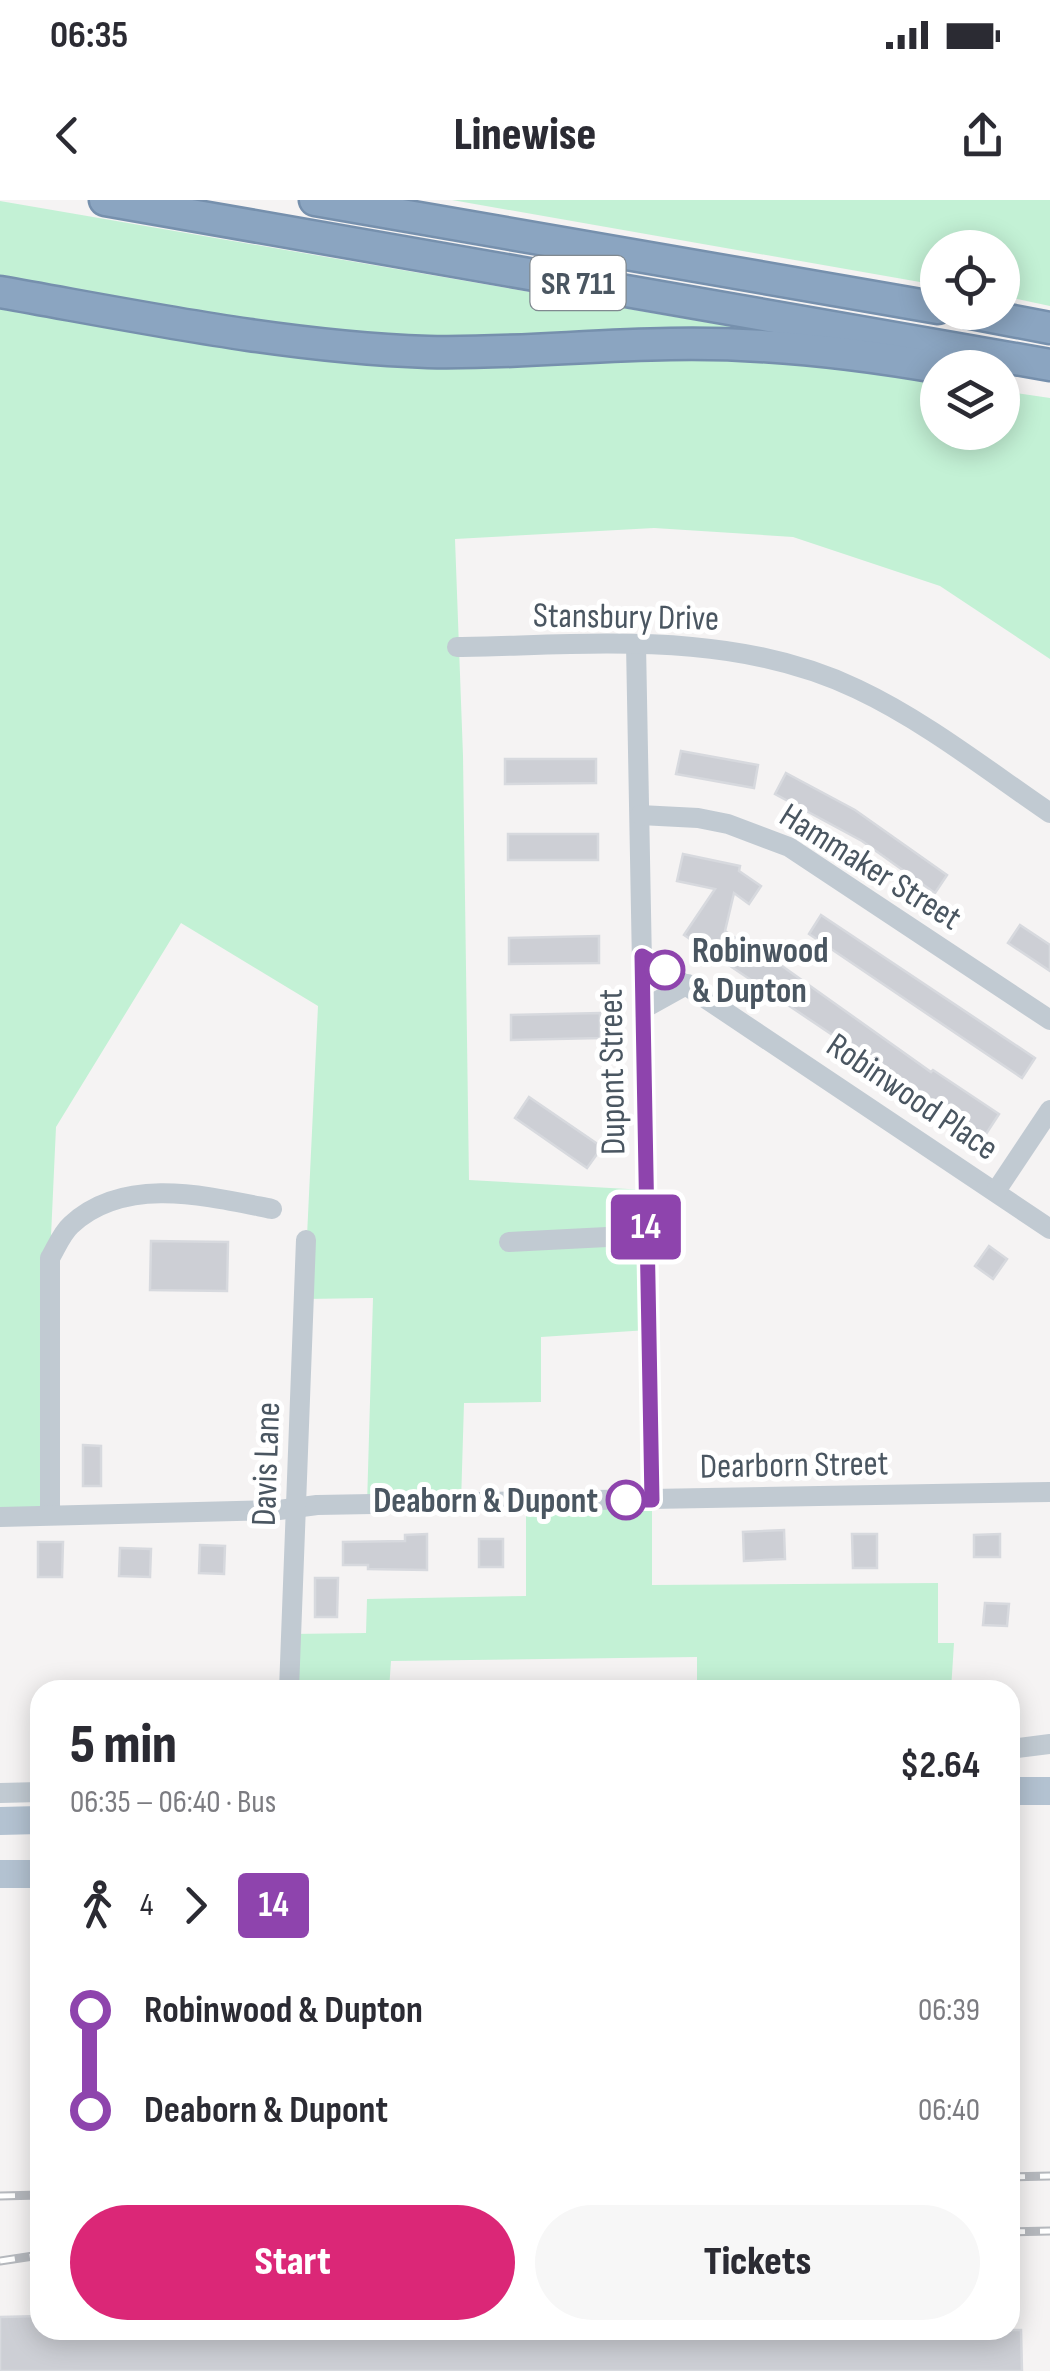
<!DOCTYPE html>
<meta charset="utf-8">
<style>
:root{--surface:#fff;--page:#f7f7f7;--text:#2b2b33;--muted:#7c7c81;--accent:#db2777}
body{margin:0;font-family:"Sofia Sans Condensed",sans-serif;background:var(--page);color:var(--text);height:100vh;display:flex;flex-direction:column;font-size:38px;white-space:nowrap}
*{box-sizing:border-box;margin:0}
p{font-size:32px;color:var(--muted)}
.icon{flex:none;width:55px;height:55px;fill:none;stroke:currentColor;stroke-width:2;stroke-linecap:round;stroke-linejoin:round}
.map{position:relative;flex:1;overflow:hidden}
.drawer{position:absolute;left:30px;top:1480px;width:990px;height:660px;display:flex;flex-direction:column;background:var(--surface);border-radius:30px;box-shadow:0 5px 25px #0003}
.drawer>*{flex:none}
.badge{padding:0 20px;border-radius:8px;font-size:35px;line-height:65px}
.controls{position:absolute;left:920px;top:30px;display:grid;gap:20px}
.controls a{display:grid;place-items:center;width:100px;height:100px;border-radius:50%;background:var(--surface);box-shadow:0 5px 25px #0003;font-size:50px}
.map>.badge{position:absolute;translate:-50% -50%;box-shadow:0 0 0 5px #fff}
.legs{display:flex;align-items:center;gap:15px;height:110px;padding:0 40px;font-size:32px}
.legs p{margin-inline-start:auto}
.headline{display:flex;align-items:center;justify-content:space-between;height:170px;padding:0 40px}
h1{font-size:55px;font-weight:800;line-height:75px}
.primary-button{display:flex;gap:20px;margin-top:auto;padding:20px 40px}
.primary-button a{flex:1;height:115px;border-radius:60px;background:var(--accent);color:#fff;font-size:40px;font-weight:800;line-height:115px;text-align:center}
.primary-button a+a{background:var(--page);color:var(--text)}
ul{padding:0 40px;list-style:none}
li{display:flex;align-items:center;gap:35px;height:100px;font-size:38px}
li i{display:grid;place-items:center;width:15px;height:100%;margin:0 12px;background:currentColor}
li i::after{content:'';width:25px;height:25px;margin:-12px;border:8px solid;border-radius:50%;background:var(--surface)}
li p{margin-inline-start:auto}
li:first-child i{background:linear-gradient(#0000 50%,currentColor 0)}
li:last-child i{background:linear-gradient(currentColor 50%,#0000 0)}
.status{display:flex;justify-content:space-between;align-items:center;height:70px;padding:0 50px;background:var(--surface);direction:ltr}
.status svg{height:28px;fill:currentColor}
header{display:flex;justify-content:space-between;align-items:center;height:130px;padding:0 40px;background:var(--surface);font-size:45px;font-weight:800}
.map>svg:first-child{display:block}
</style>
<div class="status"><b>06:35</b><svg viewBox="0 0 49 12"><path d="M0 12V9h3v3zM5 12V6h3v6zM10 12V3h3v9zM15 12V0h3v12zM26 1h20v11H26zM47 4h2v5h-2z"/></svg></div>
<header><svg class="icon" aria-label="back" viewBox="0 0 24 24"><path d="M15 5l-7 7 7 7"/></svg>Linewise<svg class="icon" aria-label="share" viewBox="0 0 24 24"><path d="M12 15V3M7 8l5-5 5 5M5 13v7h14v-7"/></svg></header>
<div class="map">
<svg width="1050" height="2171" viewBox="0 0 1050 2171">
<rect width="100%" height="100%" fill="#f5f3f3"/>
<g fill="#c3f1d5">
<polygon points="452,0 1050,0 1050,106 1003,96 1002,48 938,48 937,85"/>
<polygon points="0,1 757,131 756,136 364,140 0,82"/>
<polygon points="0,104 659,158 799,161 937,182 938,232 1002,232 1003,191 1050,198 1050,459 940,386 793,337 654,328 455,339 463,556 469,980 646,990 648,1130 541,1137 541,1202 464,1203 461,1303 367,1305 373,1098 304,1099 318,806 181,723 56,927 50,1058 50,1315 0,1317"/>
<polygon points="652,1300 652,1385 938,1383 938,1443 954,1443 951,1490 697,1490 697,1457 391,1461 389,1490 289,1490 291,1434 366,1433 367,1399 526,1396 526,1302"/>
</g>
<g fill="#cdcfd5" stroke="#d7d9de" stroke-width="2.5">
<polygon points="681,551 758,565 754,588 676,574"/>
<polygon points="505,559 596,559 596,583 505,584"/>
<polygon points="786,573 855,610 947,675 935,693 862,641 775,594"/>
<rect x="508" y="634" width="90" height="26"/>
<polygon points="683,654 740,666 739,671 761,686 749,704 734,693 725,731 766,759 768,756 931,872 933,870 999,914 984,937 684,735 715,689 677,681"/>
<polygon points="821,715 1035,858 1022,878 809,734"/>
<polygon points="1020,725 1050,745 1050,771 1008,743"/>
<polygon points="599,736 599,763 509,764 509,738"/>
<polygon points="600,813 600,838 511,840 511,815"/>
<polygon points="529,897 602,947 587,968 515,918"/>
<polygon points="151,1041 228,1042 227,1091 150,1090"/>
<polygon points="989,1046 1007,1059 993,1079 975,1066"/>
<polygon points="83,1245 101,1246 101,1286 83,1286"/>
<polygon points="784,1330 785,1359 744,1361 743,1332"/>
<polygon points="427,1334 427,1370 368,1369 368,1365 343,1365 343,1342 405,1341 405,1335"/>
<polygon points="852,1334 877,1334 877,1368 853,1368"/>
<polygon points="1000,1334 1000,1357 974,1357 974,1335"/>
<rect x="479" y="1339" width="24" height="28"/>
<polygon points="38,1342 63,1342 62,1377 38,1377"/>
<polygon points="200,1345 225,1346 224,1374 199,1373"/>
<polygon points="120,1348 151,1349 150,1377 119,1376"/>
<polygon points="315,1378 338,1378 337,1417 315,1417"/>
<polygon points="985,1403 1009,1404 1007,1426 983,1425"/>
<polygon points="40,2116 40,2130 1021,2130 1022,2171 0,2171 0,2117"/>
</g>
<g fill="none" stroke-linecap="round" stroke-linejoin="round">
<defs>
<g id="highway">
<polyline points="105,0 1050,165"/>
<polyline points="315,0 938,108"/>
<path d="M0,92C142,117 284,147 428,152C508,154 589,145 670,144C762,142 851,152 942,168"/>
<polyline points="966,112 1050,128"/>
</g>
</defs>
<use href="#highway" stroke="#7690ad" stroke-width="35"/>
<g stroke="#c1cad2" stroke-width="20">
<polyline points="636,444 652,1300"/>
<path d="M457,447C592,445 731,429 857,489C925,521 987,570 1050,613"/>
<polyline points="640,615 698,618 728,624 789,647 1050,820"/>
<polyline points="642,756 1050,1029"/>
<polyline points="643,809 688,784"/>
<polyline points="996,991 1050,910"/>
<polyline points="509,1042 646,1035"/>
<path d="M50,1315V1058C56,1048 62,1033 71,1025C125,975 207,996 272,1009"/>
<polyline points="0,1317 279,1310 317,1305 1050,1292"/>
<polyline points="289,1490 306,1040"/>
<polyline points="1010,1549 1050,1544"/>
<polyline points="0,1593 40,1592"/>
</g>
<g stroke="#b3c2d1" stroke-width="28">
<polyline points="1010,1591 1050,1591"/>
<polyline points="0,1621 40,1620"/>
<polyline points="0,1674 40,1674"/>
</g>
<use href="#highway" stroke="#8ba5c1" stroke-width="30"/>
<defs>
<g id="rail">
<polyline points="1010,1977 1050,1976"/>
<polyline points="0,1996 40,1995"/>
<polyline points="1010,2032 1050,2031"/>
<polyline points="0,2061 40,2055"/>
</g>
</defs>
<use href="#rail" stroke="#b5b8bd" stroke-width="9"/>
<use href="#rail" stroke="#fff" stroke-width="5" stroke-dasharray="15" stroke-linecap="butt"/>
</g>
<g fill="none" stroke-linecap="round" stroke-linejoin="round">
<defs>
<polyline id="line-1" points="626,1300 652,1300 642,756 665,770"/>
</defs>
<use href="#line-1" stroke="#fff" stroke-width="22"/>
<use href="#line-1" stroke="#8e44ad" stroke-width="15"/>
</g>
<g fill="#fff" stroke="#8e44ad" stroke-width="5">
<circle cx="665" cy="770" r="18"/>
<circle cx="626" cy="1300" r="18"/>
</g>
<g text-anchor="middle" stroke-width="10" stroke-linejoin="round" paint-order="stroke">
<rect fill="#fff" stroke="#808990" stroke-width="2.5" x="530.5" y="56" width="95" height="54" rx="8"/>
<g font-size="32" font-weight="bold" fill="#4a5661">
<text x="578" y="94">SR 711</text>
</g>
<g font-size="35" fill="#4a5661" stroke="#fff">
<text transform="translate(626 416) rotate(1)" y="12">Stansbury Drive</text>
<text transform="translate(871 666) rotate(32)" y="12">Hammaker Street</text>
<text transform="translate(611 872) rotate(-91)" y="12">Dupont Street</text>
<text transform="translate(913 896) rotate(34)" y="12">Robinwood Place</text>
<text transform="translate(265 1264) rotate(-88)" y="12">Davis Lane</text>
<text transform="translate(794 1264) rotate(-1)" y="12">Dearborn Street</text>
</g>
<g font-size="35" font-weight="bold" fill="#4a5661" stroke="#fff" text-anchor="start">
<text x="692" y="762">Robinwood<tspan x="692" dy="40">&amp; Dupton</tspan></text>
<text x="598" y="1312" text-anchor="end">Deaborn &amp; Dupont</text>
</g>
</g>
</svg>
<div class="controls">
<a><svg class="icon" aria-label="locate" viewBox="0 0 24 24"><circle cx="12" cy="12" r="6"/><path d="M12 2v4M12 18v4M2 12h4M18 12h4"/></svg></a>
<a><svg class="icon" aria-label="layers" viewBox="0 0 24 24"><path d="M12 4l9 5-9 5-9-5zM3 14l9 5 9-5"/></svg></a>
</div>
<b class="badge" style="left:646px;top:1027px;background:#8e44ad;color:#fff">14</b>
<section class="drawer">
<div class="headline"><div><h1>5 min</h1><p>06:35 – 06:40 · Bus</p></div><b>$2.64</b></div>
<div class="legs"><svg class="icon" aria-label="walk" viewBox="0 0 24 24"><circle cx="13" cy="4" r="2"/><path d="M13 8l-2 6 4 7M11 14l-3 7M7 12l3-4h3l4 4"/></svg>4<svg class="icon" aria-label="forward" viewBox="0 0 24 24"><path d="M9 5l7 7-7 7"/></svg><b class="badge" style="background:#8e44ad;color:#fff">14</b></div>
<ul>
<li><i style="color:#8e44ad"></i><b>Robinwood &amp; Dupton</b><p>06:39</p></li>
<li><i style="color:#8e44ad"></i><b>Deaborn &amp; Dupont</b><p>06:40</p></li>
</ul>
<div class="primary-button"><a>Start</a><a>Tickets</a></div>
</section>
</div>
